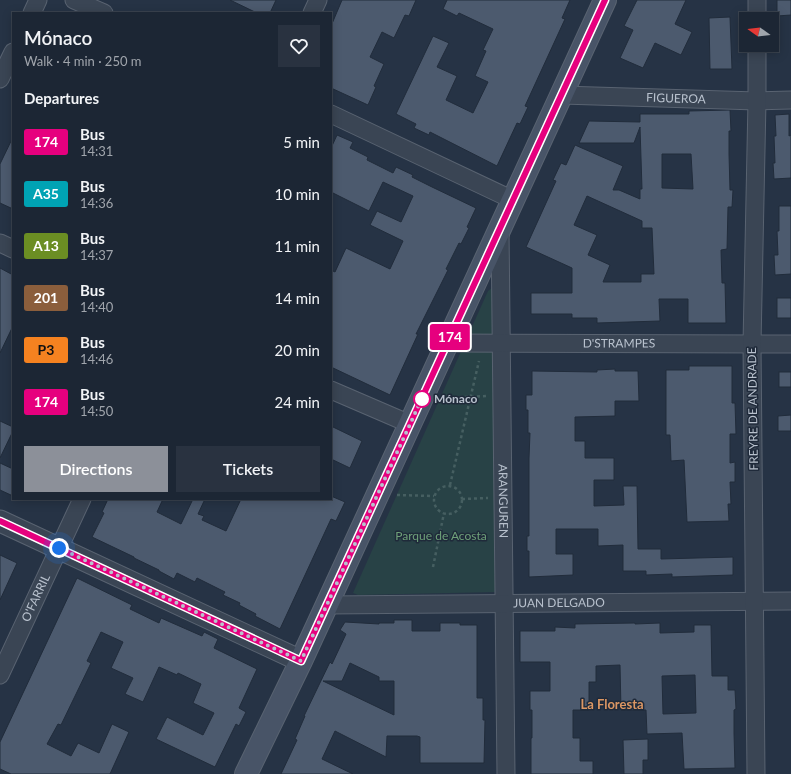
<!DOCTYPE html>
<meta charset="utf-8">
<style>
:root{--surface:#1c2634;--page:#293240;--text:#f1f3f6;--muted:#a0a5ac;--line:#3a434f;--accent:#8c9099}
body{margin:0;font-family:Lato,sans-serif;background:var(--page);color:var(--text);height:100vh;display:flex;flex-direction:column;font-size:15px;white-space:nowrap}
*{box-sizing:border-box;margin:0}
p{font-size:13px;color:var(--muted)}
.icon{flex:none;width:22px;height:22px;fill:none;stroke:currentColor;stroke-width:2;stroke-linecap:round;stroke-linejoin:round}
.map{position:relative;flex:1;overflow:hidden}
.sheet{position:absolute;left:12px;top:12px;width:320px;height:488px;display:flex;flex-direction:column;background:var(--surface);border-radius:0px;box-shadow:0 2px 10px #0003,0 0 0 1px var(--line)}
.sheet>*{flex:none}
.badge{padding:0 8px;border-radius:3px;font-size:14px;line-height:26px}
.needle{width:26px;rotate:284deg}
.buttons{position:absolute;left:739px;top:12px;display:grid;gap:8px}
.buttons a{display:grid;place-items:center;width:40px;height:40px;border-radius:0px;background:var(--surface);box-shadow:0 2px 10px #0003,0 0 0 1px var(--line);font-size:20px}
.you{position:absolute;width:20px;height:20px;margin:-10px;border:3px solid #fff;border-radius:50%;background:#1a73e8;box-shadow:0 0 0 6px #1a73e833}
.map>.badge{position:absolute;translate:-50% -50%;box-shadow:0 0 0 2px #fff}
h2{padding:0 12px;font-size:15px;line-height:36px}
.round{display:grid;place-items:center;flex:none;width:42px;height:42px;border-radius:0px;background:var(--page)}
.overview{display:flex;align-items:center;justify-content:space-between;height:68px;padding:0 12px}
h1{font-size:19px;font-weight:600;line-height:30px}
.button{display:flex;gap:8px;margin-top:auto;padding:8px 12px}
.button a{flex:1;height:46px;border-radius:0px;background:var(--accent);color:#fff;font-size:16px;font-weight:600;line-height:46px;text-align:center}
.button a+a{background:var(--page);color:var(--text)}
ul{padding:0;list-style:none}
li{display:flex;align-items:center;gap:12px;height:52px;padding:0 12px}
li div{flex:1}
li b{display:block;font-size:15px}
li em{font-style:normal}
li .badge{min-width:44px;font-weight:700;text-align:center}
.map>svg:first-child{display:block}
</style>
<div class="map">
<svg width="791" height="774" viewBox="0 0 791 774">
<rect width="100%" height="100%" fill="#263345"/>
<polygon fill="#284246" points="492,288 495,289 496,592 358,595 353,593 488,291"/>
<g fill="#4c5a6e" stroke="#212c3b" fill-rule="evenodd">
<polygon points="230,0 276,0 270,13 257,13"/>
<polygon points="342,0 416,0 409,16 405,15 394,38 382,32 370,57 384,64 374,86 376,87 368,105 331,88 331,26"/>
<polygon points="447,0 570,0 562,18 565,19 525,106 528,107 520,124 517,123 497,166 430,132 429,135 414,128 416,124 396,114 433,36 449,43 437,67 457,76 446,100 473,113 488,82 475,76 486,51 483,50 493,29 459,13 457,16 443,9"/>
<polygon points="637,0 686,0 675,24 692,32 681,55 655,43 643,68 620,58 633,30 624,26"/>
<polygon points="777,0 791,0 791,15 777,16"/>
<polygon points="730,17 732,69 710,69 709,18"/>
<path d="M730,110L731,131H729V154L730,190H733L732,207H728L727,249L721,250L722,283H725L726,323H688V299H659L660,321L597,323V318H572V314H531V293H572V268L526,247L556,181L553,180L561,163L566,165L575,145L623,166L613,190H619L640,199V189H642L640,127L634,143H579L589,121L640,122V114H689V111ZM662,154H691L693,189L662,188ZM587,196L642,221V228H652L654,274H641V282H603L610,265L588,255L597,235L574,225Z"/>
<polygon points="789,114 789,136 791,135 791,178 774,179 773,163 775,163 774,136 776,136 775,115"/>
<polygon points="337,135 353,142 350,148 368,157 367,160 393,173 396,167 413,175 412,177 432,187 476,208 467,227 469,228 461,244 459,243 446,269 448,270 416,334 418,334 390,395 331,367 331,270 335,272 346,248 390,269 403,241 370,225 377,211 401,222 413,196 383,182 369,211 331,192 331,148"/>
<polygon points="13,137 13,209 0,203 0,164"/>
<polygon points="779,206 791,206 791,274 775,275 774,255 778,255 777,231 779,231"/>
<polygon points="0,268 13,275 13,326 0,353"/>
<rect x="777" y="298" width="14" height="20"/>
<polygon points="689,366 732,366 732,403 735,403 736,434 730,434 730,463 735,462 735,482 730,482 731,504 728,504 729,521 687,522 684,460 671,461 670,435 666,435 666,370 689,370"/>
<polygon points="615,369 615,371 638,371 639,401 615,401 615,416 575,417 575,441 585,441 585,458 614,458 614,480 594,480 594,506 624,505 623,486 637,486 638,549 661,549 661,559 733,557 733,575 672,577 672,574 646,575 646,571 623,571 623,545 598,546 598,529 556,529 556,554 573,554 573,575 529,577 529,551 527,551 527,536 529,536 529,458 530,433 528,433 528,410 526,410 526,395 532,395 532,371 597,372 597,370"/>
<rect x="779" y="372" width="12" height="15"/>
<polygon points="791,415 791,431 778,431 778,416"/>
<polygon points="0,421 13,427 13,431 0,458"/>
<polygon points="331,426 362,441 350,468 331,459"/>
<polygon points="0,463 13,469 13,496 0,490"/>
<polygon points="331,496 345,502 336,521 331,519 280,629 255,616 256,614 239,605 240,603 223,595 225,592 197,578 195,582 177,573 174,579 159,571 159,570 134,558 134,557 92,537 104,513 102,512 108,499 163,499 157,512 181,524 193,499 205,499 198,514 204,516 202,520 226,531 241,499 331,499"/>
<polygon points="0,555 17,563 0,600"/>
<polygon points="77,578 132,605 130,609 159,623 161,618 202,636 204,632 218,639 214,648 257,669 239,708 246,712 239,726 236,724 215,767 156,739 167,717 203,735 214,713 193,703 201,684 178,673 177,675 159,667 143,702 125,694 133,678 111,668 123,642 101,632 87,661 91,663 61,725 58,724 47,744 71,756 78,743 99,753 112,724 129,732 110,774 11,774 0,769 0,742"/>
<path d="M394,620H412V631H440V623H460V625H477V698H483V720H485L484,763H420V737L417,736H387L386,757L335,731L322,759L353,774H281L297,740L295,739L305,716H304L330,662L332,664L346,634L340,630L345,622L379,624V623H394ZM350,663L379,677V681H394V715L323,681H342Z"/>
<path d="M635,623V624L660,623V633L694,632V625H711L712,676H728V690H735L736,709L734,710V733L735,768L684,769L682,733L647,734L646,710H621L620,665L596,666V682H589V710H573V738H580V761H593V774H531V738H532V710H530V691H550V662H520V631H555V627L575,628V624ZM695,675L696,713L663,714L662,676Z"/>
<polygon points="648,739 648,760 643,760 643,774 624,774 623,740"/>
</g>
<g fill="none" stroke-linecap="round" stroke-linejoin="round">
<defs>
<g id="minor">
<polyline points="74,0 104,13"/>
<polyline points="757,0 757,19"/>
<polyline points="32,13 38,0"/>
<polyline points="312,13 318,0"/>
<polyline points="0,79 13,52"/>
<path id="s1" d="M562,95L757,101L791,100"/>
<polyline points="331,114 513,200"/>
<path id="s2" d="M500,230L506,774"/>
<polyline points="0,243 13,249"/>
<path id="s3" d="M447,343L791,344"/>
<polyline points="331,390 410,424"/>
<path id="s4" d="M327,605L791,601"/>
<path id="s5" d="M0,675L82,499"/>
<polyline points="756,774 752,344 757,101 757,45"/>
</g>
<polyline id="tertiary" points="0,521 301,661"/>
<polyline id="secondary" points="246,774 301,661 605,0"/>
</defs>
<use href="#minor" stroke="#596371" stroke-width="19"/>
<use href="#tertiary" stroke="#596371" stroke-width="23"/>
<use href="#secondary" stroke="#596371" stroke-width="24"/>
<g stroke="#465f61" stroke-width="2.5" stroke-dasharray="3 3" stroke-linecap="butt">
<polyline points="441,398 488,396"/>
<polyline points="450,485 479,361"/>
<circle cx="448" cy="500" r="14"/>
<polyline points="397,495 434,496"/>
<polyline points="462,499 488,498"/>
<polyline points="433,567 444,513"/>
</g>
<use href="#minor" stroke="#3a4554" stroke-width="17"/>
<use href="#tertiary" stroke="#3a4554" stroke-width="21"/>
<use href="#secondary" stroke="#485467" stroke-width="22"/>
</g>
<g fill="none" stroke-linecap="round" stroke-linejoin="round">
<defs>
<polyline id="line" points="0,521 301,661 605,0"/>
</defs>
<use href="#line" stroke="#fff" stroke-width="9"/>
<use href="#line" stroke="#e6007e" stroke-width="6"/>
<polyline stroke="#b8c1cd" stroke-width="4" stroke-dasharray="0 7.2" points="59,548 301,661 423,396 422,399"/>
</g>
<circle fill="#fff" stroke="#e6007e" stroke-width="2" cx="422" cy="399" r="8"/>
<g text-anchor="middle" stroke-width="3" stroke-linejoin="round" paint-order="stroke">
<g font-size="12" fill="#b8c1cd" stroke="#1f2a3a">
<text dy="4" stroke="none"><textPath href="#s1" startOffset="114">FIGUEROA</textPath></text>
<text dy="4" stroke="none"><textPath href="#s3" startOffset="172">D'STRAMPES</textPath></text>
<text transform="translate(753 409) rotate(-91)" y="4">FREYRE DE ANDRADE</text>
<text dy="4" stroke="none"><textPath href="#s2" startOffset="271">ARANGUREN</textPath></text>
<text dy="4" stroke="none"><textPath href="#s5" startOffset="85">O'FARRIL</textPath></text>
<text dy="4" stroke="none"><textPath href="#s4" startOffset="232">JUAN DELGADO</textPath></text>
</g>
<g font-size="12" font-weight="bold" fill="#b8c1cd" stroke="#1f2a3a" text-anchor="start">
<text x="434" y="403">Mónaco</text>
</g>
<g font-size="12" fill="#6ea079" stroke="#1f2a3a">
<text x="441" y="540">Parque de Acosta</text>
</g>
<g font-size="13" font-weight="bold" fill="#dc9764" stroke="#1f2a3a">
<text x="612" y="709">La Floresta</text>
</g>
</g>
</svg>
<div class="buttons">
<a><svg class="needle" viewBox="-14 -14 28 28"><path d="M0-13l5 13h-10z" fill="#e53935"/><path d="M0 13l5-13h-10z" fill="#a0a5ac"/></svg></a>
</div>
<div class="you" style="left:59px;top:548px"></div>
<b class="badge" style="left:450px;top:337px;background:#e6007e;color:#fff">174</b>
<section class="sheet">
<div class="overview"><div><h1>Mónaco</h1><p>Walk · 4 min · 250 m</p></div><a class="round"><svg class="icon" aria-label="heart" viewBox="0 0 24 24"><path d="M12 20l-8-8c-3-5 5-10 8-4 3-6 11-1 8 4z"/></svg></a></div>
<h2>Departures</h2>
<ul>
<li><span class="badge" style="background:#e6007e;color:#fff">174</span><div><b>Bus</b><p>14:31</p></div><em>5 min</em></li>
<li><span class="badge" style="background:#00a3b4;color:#fff">A35</span><div><b>Bus</b><p>14:36</p></div><em>10 min</em></li>
<li><span class="badge" style="background:#6b8e23;color:#fff">A13</span><div><b>Bus</b><p>14:37</p></div><em>11 min</em></li>
<li><span class="badge" style="background:#8b5e3c;color:#fff">201</span><div><b>Bus</b><p>14:40</p></div><em>14 min</em></li>
<li><span class="badge" style="background:#f58220;color:#111">P3</span><div><b>Bus</b><p>14:46</p></div><em>20 min</em></li>
<li><span class="badge" style="background:#e6007e;color:#fff">174</span><div><b>Bus</b><p>14:50</p></div><em>24 min</em></li>
</ul>
<div class="button"><a>Directions</a><a>Tickets</a></div>
</section>
</div>
